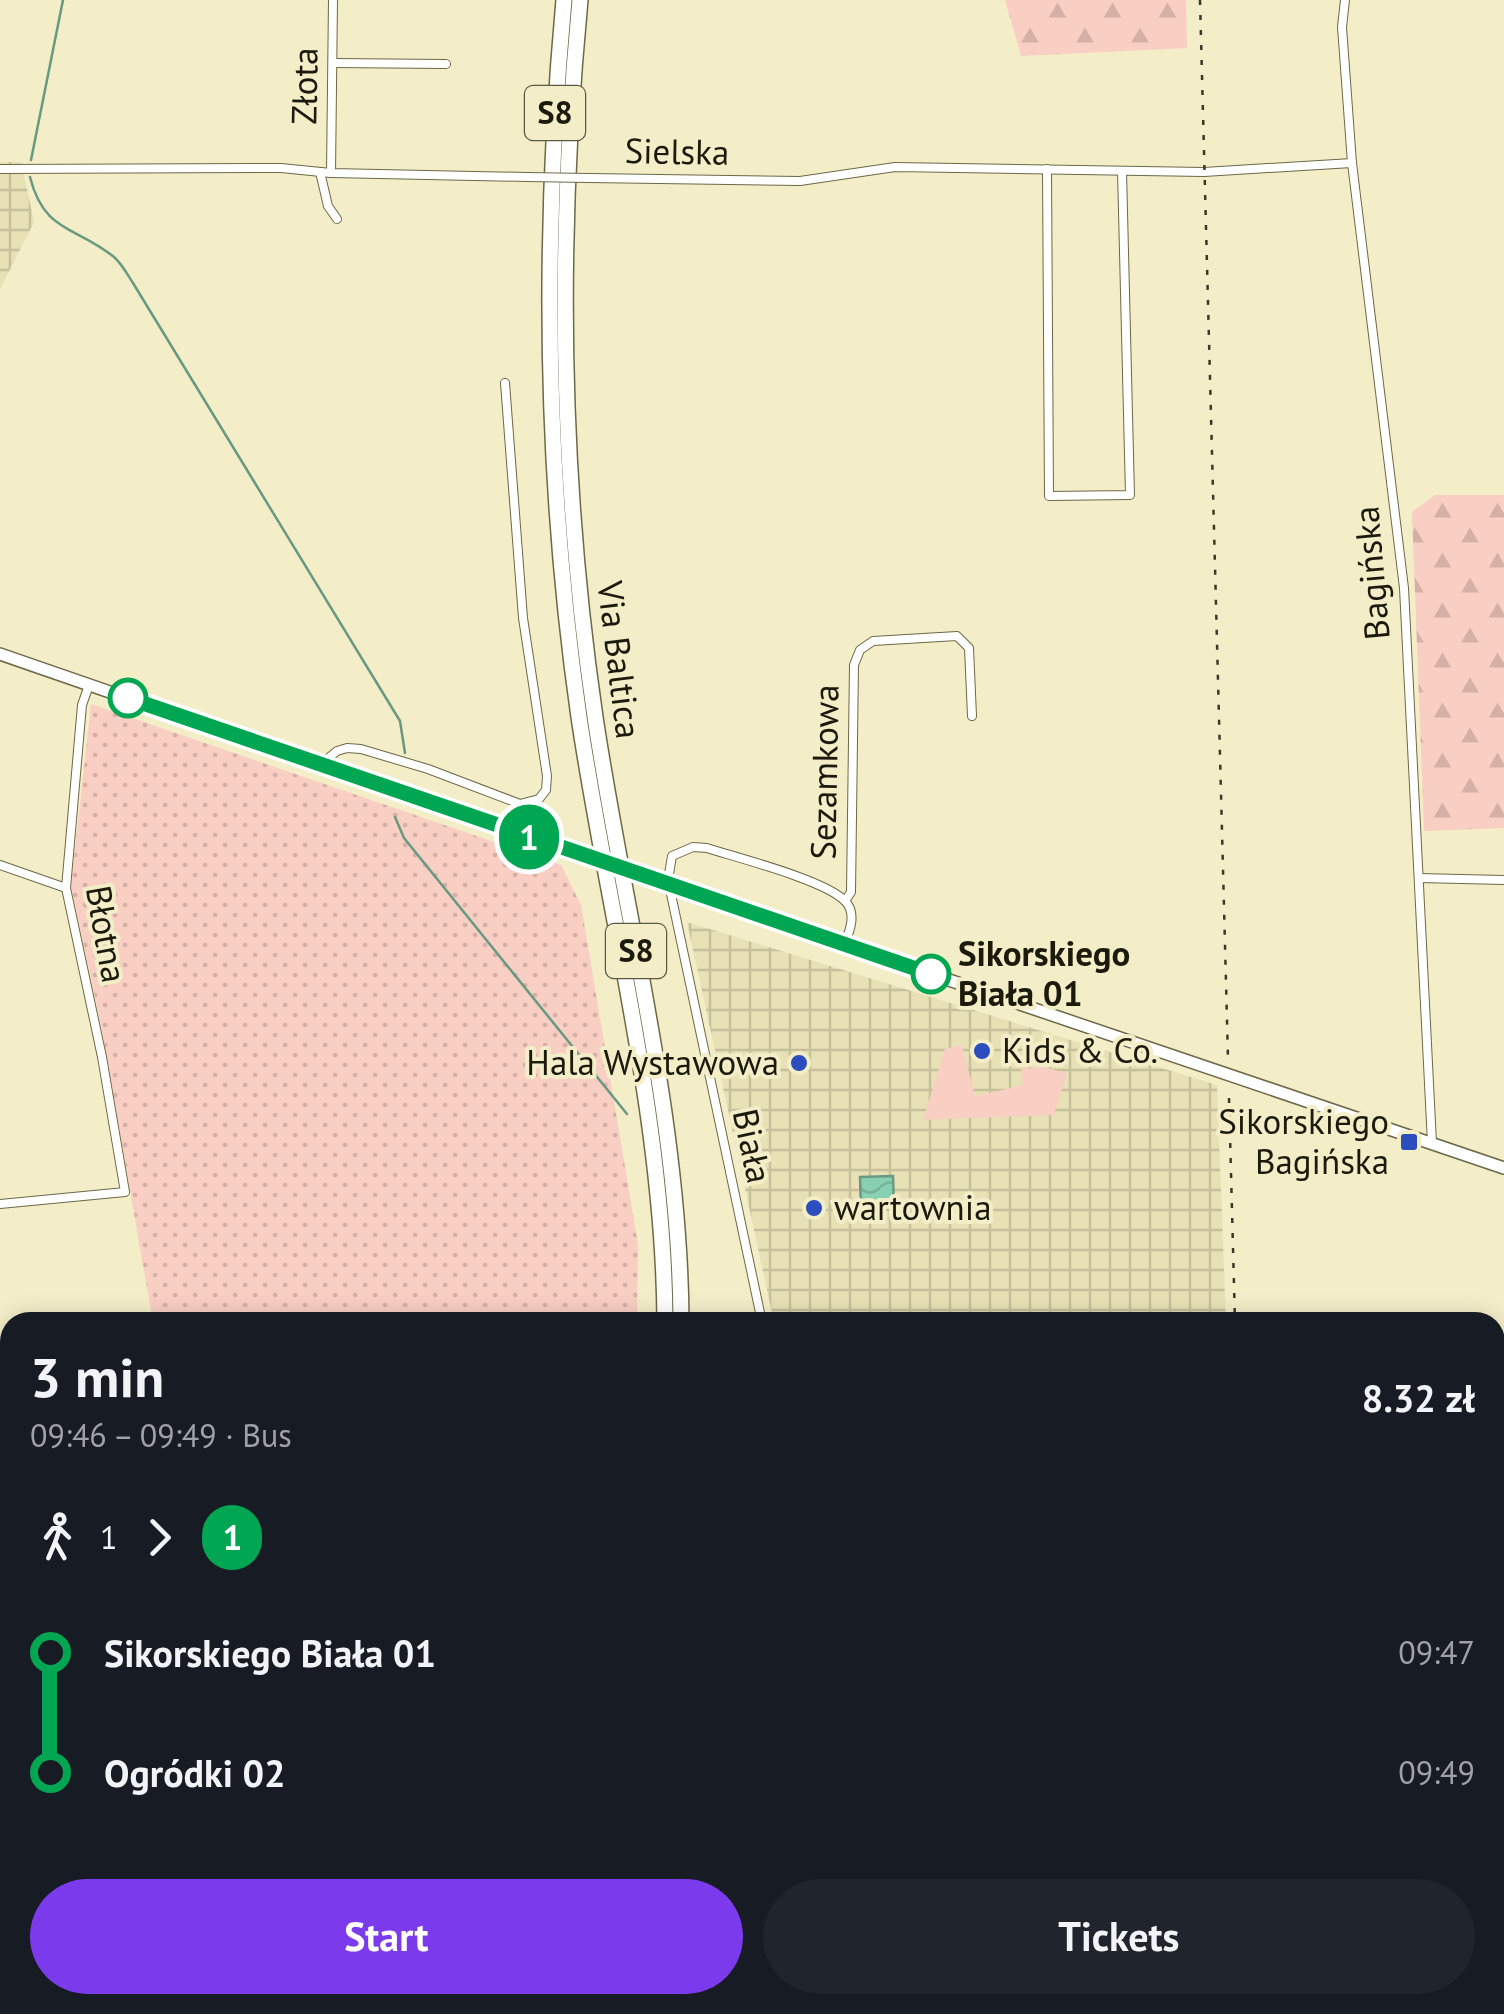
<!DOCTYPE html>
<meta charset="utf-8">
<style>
:root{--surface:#171b24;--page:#20242c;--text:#f1f3f6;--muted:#9ea1a6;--accent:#7c3aed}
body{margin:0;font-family:"PT Sans",sans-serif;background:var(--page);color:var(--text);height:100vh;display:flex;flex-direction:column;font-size:38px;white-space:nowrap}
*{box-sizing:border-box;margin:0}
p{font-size:32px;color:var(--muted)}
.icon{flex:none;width:55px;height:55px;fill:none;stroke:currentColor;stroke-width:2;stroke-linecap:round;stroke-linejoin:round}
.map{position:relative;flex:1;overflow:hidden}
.sheet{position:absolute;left:0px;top:1312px;width:1505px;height:702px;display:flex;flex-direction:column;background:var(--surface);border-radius:30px 30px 0 0;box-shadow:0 5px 25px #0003}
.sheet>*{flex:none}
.badge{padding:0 20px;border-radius:32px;font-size:35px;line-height:65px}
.map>.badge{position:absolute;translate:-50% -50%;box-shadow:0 0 0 5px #fff}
.legs{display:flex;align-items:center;gap:15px;height:110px;padding:0 30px;font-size:32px}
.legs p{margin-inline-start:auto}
.overview{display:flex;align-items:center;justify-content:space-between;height:170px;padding:0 30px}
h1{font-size:55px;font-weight:700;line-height:75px}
.action{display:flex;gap:20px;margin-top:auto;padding:20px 30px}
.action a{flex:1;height:115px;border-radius:60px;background:var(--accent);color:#fff;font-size:40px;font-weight:700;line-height:115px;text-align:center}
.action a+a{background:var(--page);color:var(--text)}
ul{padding:0 30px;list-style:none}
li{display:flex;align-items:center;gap:35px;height:120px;font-size:38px}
li i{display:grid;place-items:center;width:15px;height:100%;margin:0 12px;background:currentColor}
li i::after{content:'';width:25px;height:25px;margin:-12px;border:8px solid;border-radius:50%;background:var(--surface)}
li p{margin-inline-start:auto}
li:first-child i{background:linear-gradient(#0000 50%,currentColor 0)}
li:last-child i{background:linear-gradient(currentColor 50%,#0000 0)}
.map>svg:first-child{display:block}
</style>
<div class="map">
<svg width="1504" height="2014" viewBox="0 0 1504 2014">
<defs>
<pattern id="industrial-grid" width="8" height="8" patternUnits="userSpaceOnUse" patternTransform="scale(2.5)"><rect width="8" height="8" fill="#e8e1b6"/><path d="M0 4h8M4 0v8" fill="none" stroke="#c6c09b"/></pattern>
<pattern id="forest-firs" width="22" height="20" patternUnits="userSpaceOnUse" patternTransform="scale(2.5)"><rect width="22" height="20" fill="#f9cec3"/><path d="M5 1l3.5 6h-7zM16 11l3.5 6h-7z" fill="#d5b0a6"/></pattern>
<pattern id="garden-dots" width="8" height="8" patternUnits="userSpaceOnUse" patternTransform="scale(2.5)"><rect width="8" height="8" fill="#f9cec3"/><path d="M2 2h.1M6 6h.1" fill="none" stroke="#d5b0a6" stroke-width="1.8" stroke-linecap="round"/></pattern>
<pattern id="water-waves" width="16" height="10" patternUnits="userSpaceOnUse" patternTransform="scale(2.5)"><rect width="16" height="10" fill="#89d0b3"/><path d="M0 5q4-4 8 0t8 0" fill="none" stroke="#76b299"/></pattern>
</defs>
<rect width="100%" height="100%" fill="#f3edc8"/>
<g fill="url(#industrial-grid)">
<polygon points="0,162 21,162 34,222 0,289"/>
<polygon points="687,922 1217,1085 1226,1322 774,1322"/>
<polygon points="10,1779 10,2005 268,2005 270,2014 0,2014 0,1780"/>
<polygon points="918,2005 1252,2005 1253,2014 920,2014"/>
</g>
<g fill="url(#forest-firs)">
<polygon points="1005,0 1186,0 1187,48 1021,56"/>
<polygon points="1435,495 1504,495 1504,828 1424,831 1412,512"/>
<polygon points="1504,1716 1504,1831 1495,1832 1495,1718"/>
</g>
<polygon fill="#f9cec3" points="962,1045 975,1096 1023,1085 1021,1069 1043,1067 1067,1073 1054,1115 923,1120 945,1049"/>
<polygon fill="url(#garden-dots)" points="91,704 561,865 581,905 638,1244 637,1322 153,1322 102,1030 71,886"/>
<polygon fill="url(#water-waves)" stroke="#689981" stroke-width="2.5" points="893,1176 894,1208 861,1209 860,1177"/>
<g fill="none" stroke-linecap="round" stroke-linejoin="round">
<g stroke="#689981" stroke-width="2.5">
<polyline points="31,160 63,0"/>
<path d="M30,177C44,233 76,226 114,257C122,264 127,274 133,283L400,721L405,753"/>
<polyline points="395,817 404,838 627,1114"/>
</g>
<defs>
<g id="street">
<polyline points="1345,0 1342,27 1352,163 1404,588 1432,1143"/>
<polyline points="334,63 446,64"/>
<polyline points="0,169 281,168 331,173 527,177"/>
<polyline points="1047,169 1049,496 1130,495 1122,171"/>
<polyline points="320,172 328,206 337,219"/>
<polyline points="331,173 333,0"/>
<polyline points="589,178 800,181 895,167 1204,172 1352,163"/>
<polyline points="320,765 337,751 347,748 361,749 428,769 520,804 539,799 546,790 547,776 523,618 505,383"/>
<polyline points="0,865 66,888"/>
<polyline points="1419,878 1504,880"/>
<polyline points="845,901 851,892 854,665 860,650 873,641 957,636 969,648 972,716"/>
<polyline points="0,1204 125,1192 102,1057 66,888 82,705 89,685"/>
<path d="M762,1322L668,880L672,856L693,847L707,848C738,858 825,880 845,901C857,913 850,931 844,945"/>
<polyline points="914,2005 916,2014"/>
<polyline points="787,2014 825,2005"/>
</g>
<g id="secondary">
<polyline points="0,654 575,853"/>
<polyline points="686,891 1504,1168"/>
</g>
<g id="highway">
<path d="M564,0C542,239 545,479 579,717C609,918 664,1118 665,1322"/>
<path d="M580,0C557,239 560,479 595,717C625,918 680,1118 681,1322"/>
<polyline points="463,2014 469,2005"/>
<polyline points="482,2014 488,2005"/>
</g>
</defs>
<use href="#street" stroke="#6d6847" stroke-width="10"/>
<use href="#secondary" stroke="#6d6847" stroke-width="14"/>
<use href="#highway" stroke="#6d6847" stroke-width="18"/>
<use href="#street" stroke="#fff" stroke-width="8"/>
<use href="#secondary" stroke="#fff" stroke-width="11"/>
<use href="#highway" stroke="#fff" stroke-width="15"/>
<g stroke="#3b3828" stroke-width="2.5" stroke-dasharray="5 10" stroke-linecap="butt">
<polyline points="1200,0 1228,1058"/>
<polyline points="1229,1098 1235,1322"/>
<polyline points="1271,2005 1272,2014"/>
</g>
<defs>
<polyline id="street-bridge" points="527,177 589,178"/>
<polyline id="secondary-bridge" points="575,853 686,891"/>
</defs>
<use href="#street-bridge" stroke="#6d6847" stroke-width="10" stroke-linecap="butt"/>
<use href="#secondary-bridge" stroke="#6d6847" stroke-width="14" stroke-linecap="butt"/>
<use href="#street-bridge" stroke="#fff" stroke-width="8"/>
<use href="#secondary-bridge" stroke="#fff" stroke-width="11"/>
</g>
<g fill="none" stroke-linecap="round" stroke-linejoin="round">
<defs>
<polyline id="line-1" points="128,698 931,974"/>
</defs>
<use href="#line-1" stroke="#fff" stroke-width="22"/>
<use href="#line-1" stroke="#00a651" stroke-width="15"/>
</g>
<g fill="#fff" stroke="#00a651" stroke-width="5">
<circle cx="128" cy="698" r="18"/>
<circle cx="931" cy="974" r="18"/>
</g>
<g fill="#2b4dbd" stroke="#f3edc8" stroke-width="4">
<circle cx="982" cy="1051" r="10"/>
<circle cx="799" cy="1063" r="10"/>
<rect x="1399" y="1132" width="20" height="20" rx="5"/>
<circle cx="814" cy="1208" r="10"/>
</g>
<g text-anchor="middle" stroke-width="8" stroke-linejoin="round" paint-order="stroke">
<g fill="#f3edc8" stroke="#5c5945" stroke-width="2.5">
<rect x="525" y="86" width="60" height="54" rx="8"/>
<rect x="606" y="924" width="60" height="54" rx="8"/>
</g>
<g font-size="32" font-weight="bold" fill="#1c1a0d">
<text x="555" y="124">S8</text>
<text x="636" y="962">S8</text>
</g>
<g font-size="35" fill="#1c1a0d" stroke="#f3edc8">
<text transform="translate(305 86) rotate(-89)" y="12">Złota</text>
<text transform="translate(677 152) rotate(1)" y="12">Sielska</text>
<text transform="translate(1372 573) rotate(-95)" y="12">Bagińska</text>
<text transform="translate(619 660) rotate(83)" y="12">Via Baltica</text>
<text transform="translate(825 772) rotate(-89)" y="12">Sezamkowa</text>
<text transform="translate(106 934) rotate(80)" y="12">Błotna</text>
<text transform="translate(752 1146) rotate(78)" y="12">Biała</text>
</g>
<g font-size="35" font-weight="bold" fill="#1c1a0d" stroke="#f3edc8" text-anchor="start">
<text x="958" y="966">Sikorskiego<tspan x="958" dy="40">Biała 01</tspan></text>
</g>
<g font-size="35" fill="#1c1a0d" stroke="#f3edc8" text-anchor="start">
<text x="1002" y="1063">Kids &amp; Co.</text>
<text x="779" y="1075" text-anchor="end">Hala Wystawowa</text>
<text x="1389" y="1134" text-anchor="end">Sikorskiego<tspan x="1389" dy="40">Bagińska</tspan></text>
<text x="834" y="1220">wartownia</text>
</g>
</g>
</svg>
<b class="badge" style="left:529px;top:837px;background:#00a651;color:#fff">1</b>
<section class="sheet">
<div class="overview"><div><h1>3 min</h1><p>09:46 – 09:49 · Bus</p></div><b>8.32 zł</b></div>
<div class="legs"><svg class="icon" aria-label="walk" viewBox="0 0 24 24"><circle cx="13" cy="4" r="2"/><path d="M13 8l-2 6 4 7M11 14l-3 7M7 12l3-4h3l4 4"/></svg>1<svg class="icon" aria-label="forward" viewBox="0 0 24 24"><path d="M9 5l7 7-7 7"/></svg><b class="badge" style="background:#00a651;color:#fff">1</b></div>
<ul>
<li><i style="color:#00a651"></i><b>Sikorskiego Biała 01</b><p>09:47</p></li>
<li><i style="color:#00a651"></i><b>Ogródki 02</b><p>09:49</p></li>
</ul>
<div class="action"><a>Start</a><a>Tickets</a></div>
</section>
</div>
